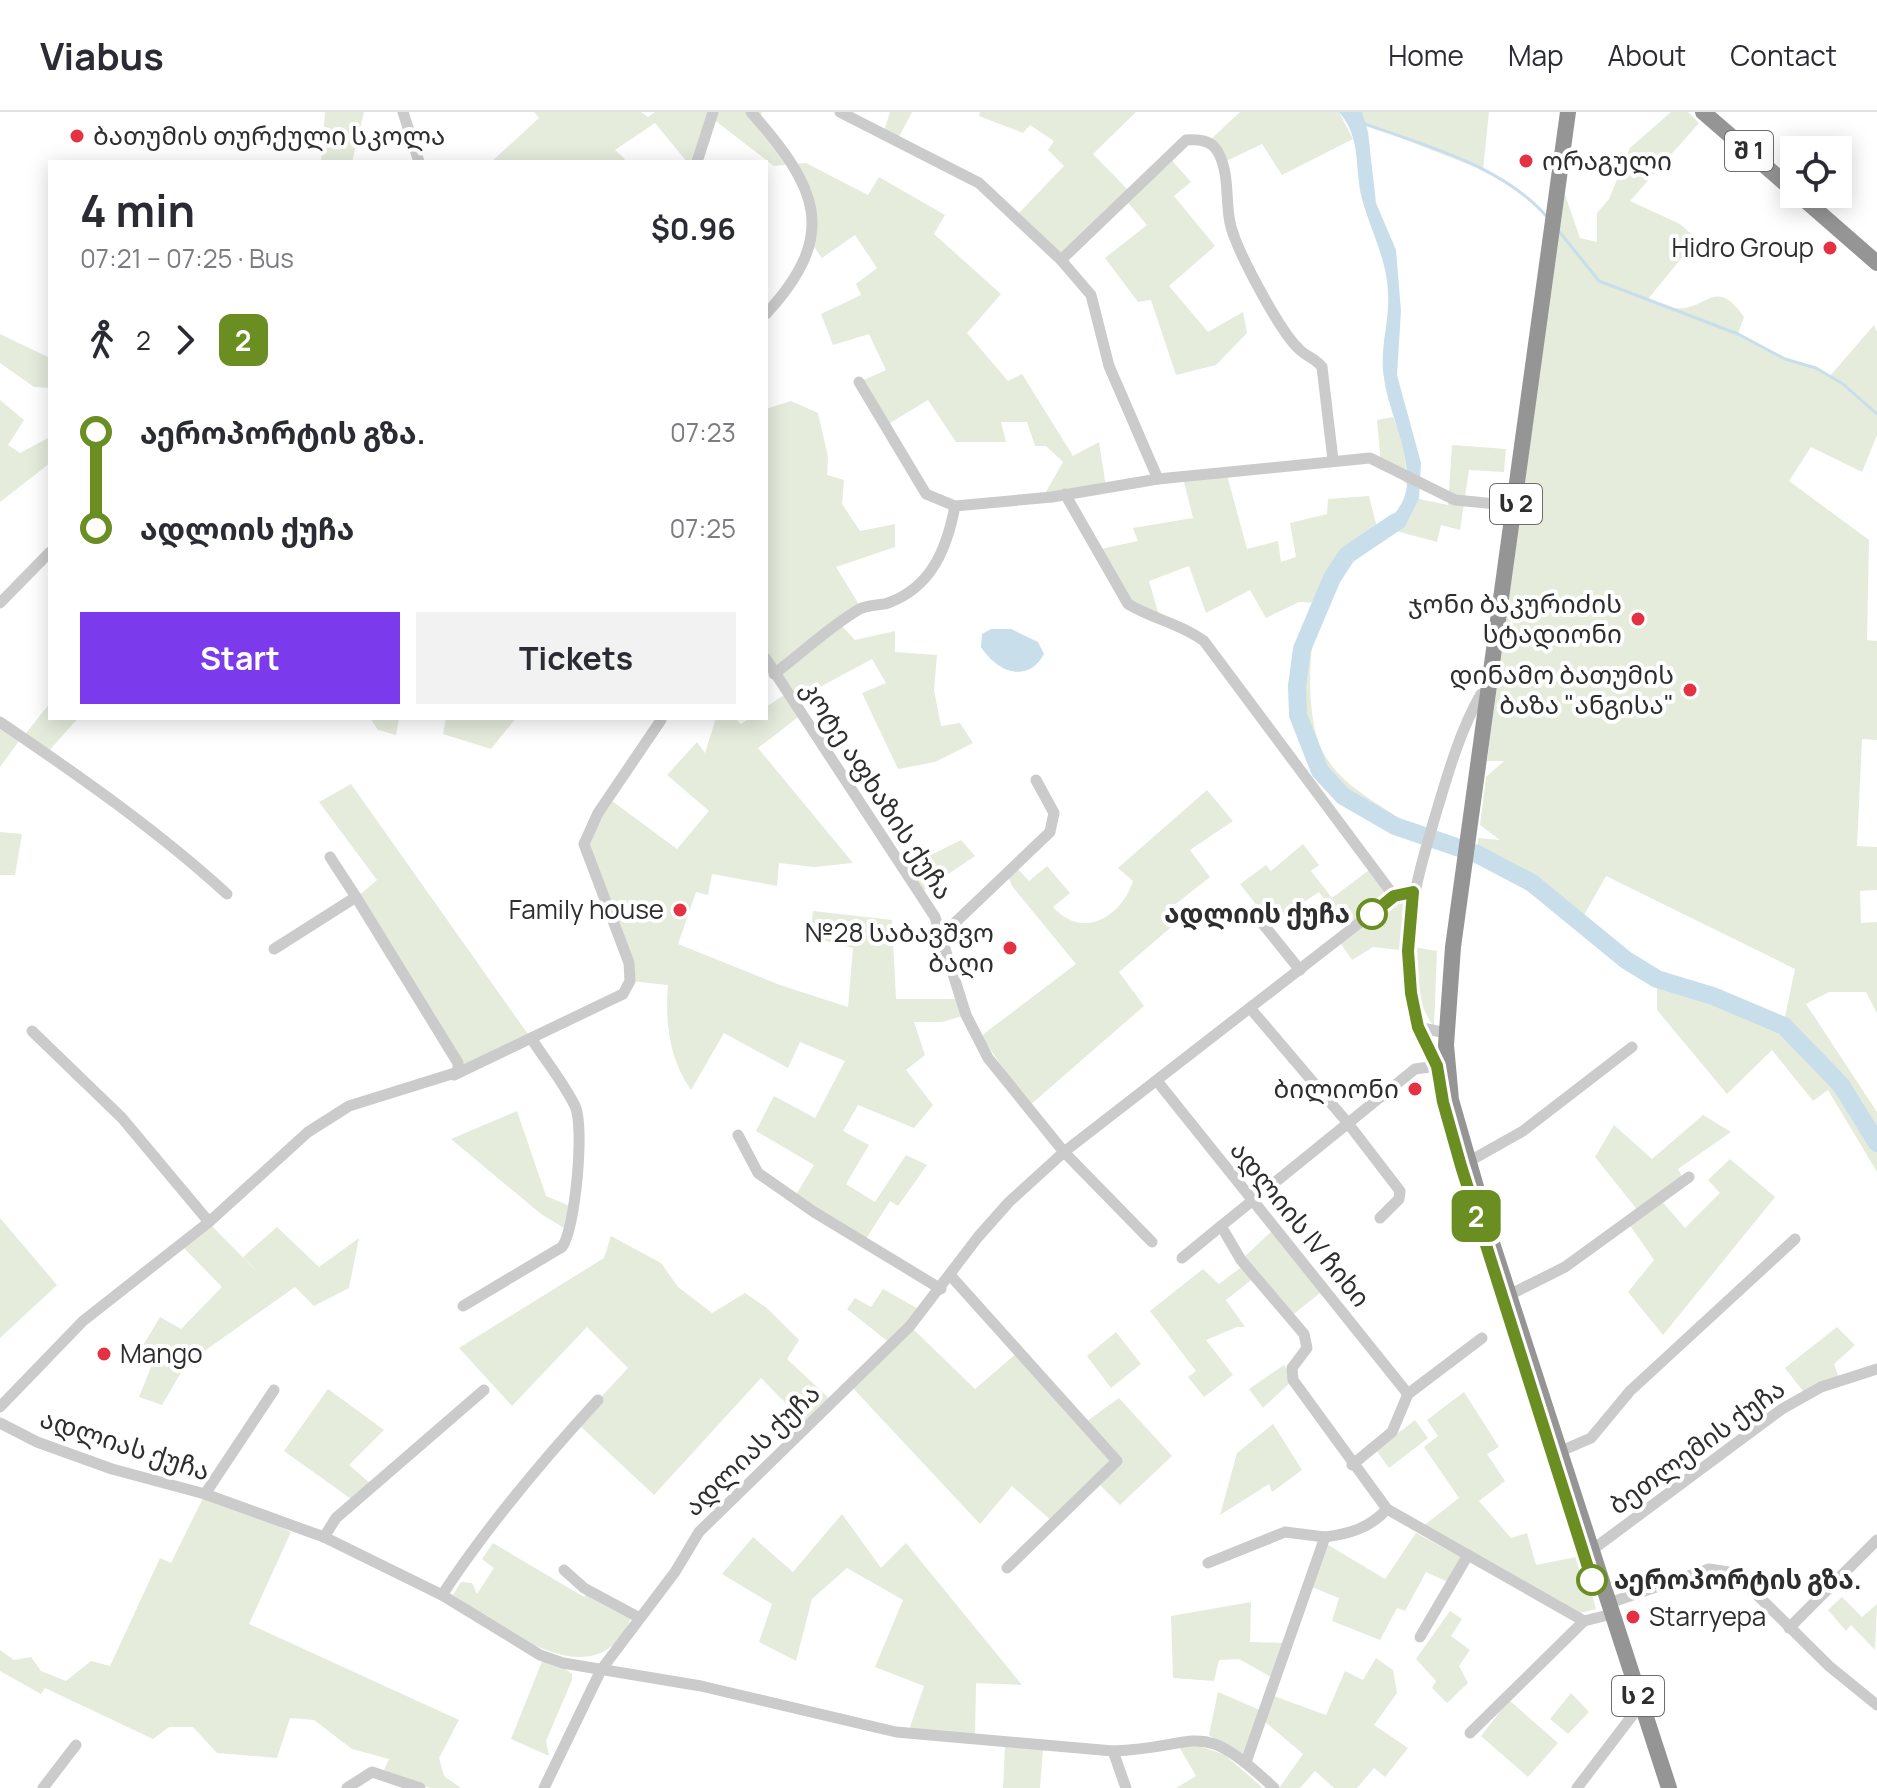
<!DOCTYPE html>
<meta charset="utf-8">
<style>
:root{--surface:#fff;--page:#f2f2f3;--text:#2b2b33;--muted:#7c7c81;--line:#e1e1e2;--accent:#7c3aed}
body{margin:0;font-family:Manrope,"Noto Sans Georgian",sans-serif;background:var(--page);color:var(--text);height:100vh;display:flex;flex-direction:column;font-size:30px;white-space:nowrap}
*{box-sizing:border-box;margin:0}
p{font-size:26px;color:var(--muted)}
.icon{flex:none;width:44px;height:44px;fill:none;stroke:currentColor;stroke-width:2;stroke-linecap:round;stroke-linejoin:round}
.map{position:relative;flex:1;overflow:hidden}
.side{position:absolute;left:48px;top:48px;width:720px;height:560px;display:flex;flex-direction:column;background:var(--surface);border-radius:0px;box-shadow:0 4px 20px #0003}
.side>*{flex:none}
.badge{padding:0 16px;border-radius:12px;font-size:28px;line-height:52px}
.fabs{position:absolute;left:1780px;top:24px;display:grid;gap:16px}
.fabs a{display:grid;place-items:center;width:72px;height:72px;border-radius:0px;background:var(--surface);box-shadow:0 4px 20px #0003;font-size:40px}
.map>.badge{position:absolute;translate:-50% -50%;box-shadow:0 0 0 4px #fff}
.legs{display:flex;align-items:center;gap:12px;height:88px;padding:0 32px;font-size:26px}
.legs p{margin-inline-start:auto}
.head{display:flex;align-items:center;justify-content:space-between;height:136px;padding:0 32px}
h1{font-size:44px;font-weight:700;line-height:60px}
.action{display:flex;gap:16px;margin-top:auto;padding:16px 32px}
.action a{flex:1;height:92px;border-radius:0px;background:var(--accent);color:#fff;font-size:32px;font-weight:700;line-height:92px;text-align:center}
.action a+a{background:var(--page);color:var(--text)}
ul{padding:0 32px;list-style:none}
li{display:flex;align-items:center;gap:28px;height:96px;font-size:30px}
li i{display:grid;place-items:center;width:12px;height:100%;margin:0 10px;background:currentColor}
li i::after{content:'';width:20px;height:20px;margin:-10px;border:6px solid;border-radius:50%;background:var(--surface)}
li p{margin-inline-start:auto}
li:first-child i{background:linear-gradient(#0000 50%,currentColor 0)}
li:last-child i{background:linear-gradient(currentColor 50%,#0000 0)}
header{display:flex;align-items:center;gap:48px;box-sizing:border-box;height:112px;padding:0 40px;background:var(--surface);border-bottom:2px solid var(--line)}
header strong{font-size:38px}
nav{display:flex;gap:44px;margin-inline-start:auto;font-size:28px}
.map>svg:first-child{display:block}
</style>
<header>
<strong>Viabus</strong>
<nav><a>Home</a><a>Map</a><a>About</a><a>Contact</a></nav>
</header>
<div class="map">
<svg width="1877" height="1676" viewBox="0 0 1877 1676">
<rect width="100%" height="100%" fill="#fff"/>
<g fill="#e5ecdc">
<polygon points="325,0 364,0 352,50 321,50"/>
<polygon points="534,0 641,0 648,5 655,0 762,0 759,9 792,52 806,51 868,83 879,65 945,103 934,122 1001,182 967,221 1008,269 1022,262 1073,344 1099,330 1106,375 1043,385 1063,350 1046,334 1035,334 1027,310 1001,310 1006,330 956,330 928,288 885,314 859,270 886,258 869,222 833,233 821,202 861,183 856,172 877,156 855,123 822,146 810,129 814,104 792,52 774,54 713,7 697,50 687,50 655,11 615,38 625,47 622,50 491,50 539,6"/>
<polygon points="890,0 912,0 898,27 884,19"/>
<polygon points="980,0 1136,0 1093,42 1131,81 1169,45 1191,70 1174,84 1215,134 1169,174 1208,220 1243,200 1247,221 1216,253 1176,263 1151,188 1138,190 1105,146 1147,113 1125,87 1061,148 1017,103 1064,54 1048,38 1054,29 1030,13 1023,21 979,4"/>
<polygon points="1240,0 1339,0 1353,27 1282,63 1262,32 1222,51 1208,30"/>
<polygon points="1362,0 1489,0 1483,58 1365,12"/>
<path d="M1671,0H1688L1699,11L1630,89L1680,112L1697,127L1648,187C1656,190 1665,195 1673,196C1707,201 1714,162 1744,205L1738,222L1785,247L1816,256L1830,264L1874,213L1877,220V323L1862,360L1811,335L1789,369L1869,428L1867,528L1877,529V628L1862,627L1857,734L1877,735V778L1860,779L1861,811L1877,810V901L1866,880H1829L1806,892L1877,1000V1060L1828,978L1813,989L1772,938L1727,982L1657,898V867L1713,884L1783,914L1795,857L1606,764L1580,810L1532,771L1477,742L1478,726L1500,728L1480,713L1486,665L1504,649H1487L1564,80L1580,126L1597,130V101L1609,87L1630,36Z"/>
<polygon points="0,222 50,246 50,276 34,275 0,251"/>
<polygon points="0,288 24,308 8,333 20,341 50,325 50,351 0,390"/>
<path d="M791,289L818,301L828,345L827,363L844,368L842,392L860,419L895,412V435L836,455L861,496L840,512L855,528L895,519V540L937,543L934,578L941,614L960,611L973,631L935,650L898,657L862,581L886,571L872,547L794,589L802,602L758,636L853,751L814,755L779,751L777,774L712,762L708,783L696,780L678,832L780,873L848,895L853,836L810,825L813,799L892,808L896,887H961L966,903L942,910H914L925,943L906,958L933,993L914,1016L858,993L843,1019L869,1033L846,1072L875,1090L906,1043L927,1053L898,1094L890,1089L864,1130L794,1086L814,1053L756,1019L774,984L815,1006L845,949L800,930L788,956L724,921L691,978C669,946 665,911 668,873L630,869L586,723L608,686L677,737L709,699L667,663L697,630L705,641L716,606H735L741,612L750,606H766V595L787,581L766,547V297Z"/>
<polygon points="1393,305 1404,332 1407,373 1394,359 1381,352 1377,308"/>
<polygon points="1452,333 1506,337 1504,360 1469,358 1460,418 1441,413 1437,430 1396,419 1405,415 1419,387 1448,393"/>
<path d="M1227,363L1247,437L1278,429L1281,450L1296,445L1290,411L1327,402L1328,387L1369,384L1380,427C1370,432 1354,436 1346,444C1309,480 1300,594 1322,638C1343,680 1387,692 1419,723C1394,714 1363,701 1342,684C1302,650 1289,586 1303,537C1307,522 1315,506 1321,491L1299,490L1266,506L1250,478L1206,501L1189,454L1149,469L1160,507L1128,492L1096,438L1138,429L1133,416L1193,406L1183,366Z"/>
<polygon points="50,591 50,606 78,606 47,641 23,625"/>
<polygon points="370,606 399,606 396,623 378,618"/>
<polygon points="446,606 516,606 491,637 443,622"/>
<polygon points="0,611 22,625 0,655"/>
<polygon points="351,672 530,925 457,959 357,785 377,768 319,690"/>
<path d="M1207,678L1233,709L1190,738L1210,765L1168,798L1177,810L1119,860L1144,894L1029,994L981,924L1076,852L1012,774L1007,762L1015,754L1029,769L1047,754L1070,781L1053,795C1083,829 1122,804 1133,769L1118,756Z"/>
<polygon points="0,720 22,722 15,763 0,763"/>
<polygon points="961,728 975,744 920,781 905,756"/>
<polygon points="1303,732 1319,753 1311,759 1332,786 1373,755 1394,784 1413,780 1408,839 1373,835 1352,848 1339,829 1349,820 1319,780 1271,812 1240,772 1266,753 1271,759"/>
<path d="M1414,835L1437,839L1434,915C1417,891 1412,864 1414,835Z"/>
<polygon points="517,999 546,1084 572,1095 569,1119 541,1102 451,1027"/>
<polygon points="1703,1003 1731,1020 1678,1057 1684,1068 1659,1086 1685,1116 1720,1081 1708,1068 1730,1047 1775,1085 1663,1223 1628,1180 1654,1148 1627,1109 1639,1100 1595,1045 1614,1013 1652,1047"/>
<polygon points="0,1106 57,1173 0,1226"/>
<polygon points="209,1111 265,1168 243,1145 277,1115 319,1155 359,1126 349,1176 314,1194 295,1175 186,1252 162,1293 139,1285 151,1255 136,1245 160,1205 181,1217 222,1175 180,1132"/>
<polygon points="1275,1116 1325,1177 1290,1205 1255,1165 1226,1188 1245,1215 1237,1215 1206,1228 1233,1263 1204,1285 1188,1265 1196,1259 1150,1199 1203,1157 1219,1172 1244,1153 1241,1148"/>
<polygon points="611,1124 661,1151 678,1175 712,1201 745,1181 767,1196 799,1228 787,1247 833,1290 809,1315 761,1266 654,1383 577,1311 628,1256 587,1215 512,1294 459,1236 604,1146"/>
<polygon points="883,1177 922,1199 910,1214 975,1277 1018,1240 1083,1312 1119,1286 1172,1344 1120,1393 1096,1369 1054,1411 1012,1374 980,1412 850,1273 891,1232 847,1197 855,1186 871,1195"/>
<polygon points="1837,1215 1855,1233 1834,1252 1840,1269 1806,1283 1785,1256"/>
<polygon points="1116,1220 1141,1252 1111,1276 1087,1244"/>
<polygon points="1284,1253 1293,1268 1263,1296 1249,1277"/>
<polygon points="328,1277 384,1318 349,1353 372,1373 354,1389 284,1339"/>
<polygon points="1464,1280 1499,1335 1487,1342 1505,1369 1479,1389 1511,1426 1527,1421 1536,1453 1581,1444 1596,1497 1580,1501 1418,1418 1459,1386 1424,1335 1438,1324 1427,1308"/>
<polygon points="1415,1308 1428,1326 1389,1356 1376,1338"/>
<polygon points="1273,1312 1302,1358 1272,1380 1269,1372 1220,1403 1237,1341"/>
<polygon points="205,1382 291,1420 249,1512 459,1608 439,1646 444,1664 461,1676 430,1676 384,1658 389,1647 352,1637 314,1608 290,1606 277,1646 217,1641 193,1615 169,1615 153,1627 45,1576 41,1582 0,1559 0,1538 14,1548 31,1545 41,1559 66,1569 91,1549 110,1554 160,1446 171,1451"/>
<polygon points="842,1402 881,1456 906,1431 1022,1573 976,1571 975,1624 909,1618 924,1574 875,1555 903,1488 847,1456 812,1487 796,1549 759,1530 772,1492 722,1462 753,1425 793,1460"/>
<polygon points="1416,1421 1463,1446 1450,1471 1426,1460 1405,1499 1397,1496 1380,1528 1332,1509 1339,1486 1309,1474 1325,1431 1385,1467"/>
<path d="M493,1431L584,1485L588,1480L631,1506C596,1592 500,1513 453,1483L461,1470L472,1471L477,1482L494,1456L482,1447Z"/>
<polygon points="1842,1485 1862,1505 1877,1492 1875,1538 1851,1513 1846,1519 1828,1498"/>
<polygon points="1251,1490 1250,1530 1284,1531 1273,1566 1239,1547 1219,1548 1214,1569 1173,1566 1171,1504"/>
<polygon points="1450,1499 1462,1507 1451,1524 1470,1538 1459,1554 1468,1571 1447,1591 1432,1576 1436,1569 1416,1547"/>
<polygon points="1376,1546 1393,1558 1397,1581 1374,1613 1408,1636 1385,1665 1374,1656 1357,1676 1334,1676 1315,1659 1300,1676 1279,1676 1303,1642 1264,1609 1274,1584 1326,1603 1345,1559 1363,1568"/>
<polygon points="543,1547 557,1551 572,1562 572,1568 546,1629 549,1644 511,1627"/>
<polygon points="1218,1580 1262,1599 1248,1641 1242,1643 1209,1623"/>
<polygon points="1571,1581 1589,1600 1568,1622 1550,1607"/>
<polygon points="1509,1588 1558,1631 1528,1665 1481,1624"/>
<polygon points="1194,1632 1225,1643 1263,1676 1176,1676 1196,1664 1178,1633"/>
<polygon points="1005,1635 1043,1637 1040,1676 1003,1676"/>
</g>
<g fill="#c8deeb">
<path d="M1339,0H1362L1368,20L1376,91L1396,138L1401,199L1397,263L1421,351L1419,387L1405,415L1380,427L1377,416C1393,406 1405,393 1407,373C1409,335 1389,302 1384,266C1379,236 1390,210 1388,181C1387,147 1371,120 1362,87C1354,56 1362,26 1339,0Z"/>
<path d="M991,517H1011L1038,530L1044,542C1027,573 996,559 981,535L982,522Z"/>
</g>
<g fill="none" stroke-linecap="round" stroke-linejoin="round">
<g stroke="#c8deeb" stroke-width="3">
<path d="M1362,11C1424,33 1504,54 1548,106"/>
<polyline points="1558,118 1599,169 1738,222 1785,247 1816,256 1843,272 1877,302"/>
</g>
<polyline stroke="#c8deeb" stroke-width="18" points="1396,410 1347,443 1332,466 1302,537 1297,574 1298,603 1320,659 1343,684 1395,714 1477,742 1532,771 1626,848 1657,867 1713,884 1784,914 1841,973 1877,1031"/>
<g stroke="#cbcbcb" stroke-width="11">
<polyline points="403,0 419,50"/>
<path d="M751,0C816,74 841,121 766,202"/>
<polyline points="840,0 979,71 1061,148 1091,183 1109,254 1158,367"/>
<polyline points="697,50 713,0"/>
<path d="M1061,148L1186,28C1199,27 1211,28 1218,40C1232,66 1223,98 1234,124C1243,149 1280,219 1298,236C1305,244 1315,246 1322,255L1333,348"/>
<polyline points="859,270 926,382 955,394"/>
<path d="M1065,382L1128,492C1153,507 1181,512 1204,529L1394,784"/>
<polyline points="0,491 50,440"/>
<polyline points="766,547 935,805 966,903 988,946 1064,1040 1152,1130"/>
<path d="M774,562C802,541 829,515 858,498C867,492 879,494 888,491C932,475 947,436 955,394L1052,385L1158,367L1370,346L1455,388L1507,393"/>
<path d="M1481,582C1460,619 1449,658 1437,698C1417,766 1393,843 1418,915C1423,928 1431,941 1437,954L1415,957L1221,1114L1241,1148L1304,1222L1307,1236L1292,1256L1293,1268L1387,1397L1584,1509"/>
<path d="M0,610C78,663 157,718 227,782"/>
<polyline points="330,745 356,785"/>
<polyline points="1254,801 1300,858"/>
<polyline points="941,824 1050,720 1054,701 1036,668"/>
<polyline points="1250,896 1347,1010 1400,1079 1399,1087 1380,1106"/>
<polyline points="1418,915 1446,921"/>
<polyline points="32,919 122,1006 209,1110"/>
<polyline points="454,963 623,882 630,869 629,851 584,732 598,701 661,608"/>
<polyline points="1157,969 1408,1282"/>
<polyline points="738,1023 758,1061 814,1100 941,1177"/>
<polyline points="1468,1050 1523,1019 1632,935"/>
<polyline points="1182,1146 1221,1114"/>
<polyline points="950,1163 1117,1349 1007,1456"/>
<polyline points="1509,1183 1565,1155 1689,1065"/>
<path d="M463,1194L562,1135C575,1119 585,1014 575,994C564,971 545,948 531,926"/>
<polyline points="0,1295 83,1209 209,1110 308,1020 349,994 458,960 458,951 356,785 274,837"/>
<path d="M0,1311L37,1330L112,1357L205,1382L324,1425L442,1483L540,1543L563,1551L701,1574L896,1620L1113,1639C1202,1636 1197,1603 1274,1676"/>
<polyline points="1561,1339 1591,1326 1630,1279 1795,1127"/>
<polyline points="1352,1353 1392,1320 1408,1282 1482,1226"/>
<polyline points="205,1382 274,1278"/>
<polyline points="324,1425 336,1406 484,1278"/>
<polyline points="1592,1438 1782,1297 1821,1275 1877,1257"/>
<polyline points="1208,1451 1285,1420 1325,1425"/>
<polyline points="564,1458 584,1476 638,1505"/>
<path d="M442,1483C488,1413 541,1350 598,1288"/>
<polyline points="1609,1491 1709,1457 1735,1461 1829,1554 1877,1593"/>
<polyline points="1789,1516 1877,1428"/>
<polyline points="1420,1525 1468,1443"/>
<polyline points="1470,1621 1584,1509 1604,1504"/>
<polyline points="1113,1639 1126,1676"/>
<path d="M1246,1650L1325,1425C1349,1422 1370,1416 1387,1397"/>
<polyline points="43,1676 76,1633"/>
<polyline points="347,1676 372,1660 420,1676"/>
<polyline points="544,1676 601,1558 675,1460 699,1420 910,1214 978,1125 1009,1090 1064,1040 1394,784 1413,780"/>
<polyline points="1577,1676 1635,1600"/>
</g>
<g stroke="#959595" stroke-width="16">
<polyline points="1568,0 1453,835 1446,933 1451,988 1493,1134 1669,1676"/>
<polyline points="1703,0 1794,79"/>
<polyline points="1798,82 1877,151"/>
</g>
</g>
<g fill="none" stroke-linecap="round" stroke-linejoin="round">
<defs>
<polyline id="line-1" points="1372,802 1394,784 1413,780 1408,839 1411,881 1418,915 1437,954 1443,990 1461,1054 1592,1468"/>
</defs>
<use href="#line-1" stroke="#fff" stroke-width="18"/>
<use href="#line-1" stroke="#6b8e23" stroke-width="12"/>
</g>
<g fill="#e43243" stroke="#fff" stroke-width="3">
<circle cx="77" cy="24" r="8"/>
<circle cx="1526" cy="49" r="8"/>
<circle cx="1830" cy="136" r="8"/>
<circle cx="1638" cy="507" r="8"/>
<circle cx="1690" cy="578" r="8"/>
<circle cx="680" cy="798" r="8"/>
<circle cx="1010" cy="836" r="8"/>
<circle cx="1415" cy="977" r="8"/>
<circle cx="104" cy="1242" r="8"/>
<circle cx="1633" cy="1505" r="8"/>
</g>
<g fill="#fff" stroke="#6b8e23" stroke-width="4">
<circle cx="1372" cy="802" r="14"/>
<circle cx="1592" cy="1468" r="14"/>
</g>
<g text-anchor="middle" stroke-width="8" stroke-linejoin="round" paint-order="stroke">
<g fill="#fff" stroke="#6d6d6d" stroke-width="2">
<rect x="1725" y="19" width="48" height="40" rx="6"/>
<rect x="1490" y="372" width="52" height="40" rx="6"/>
<rect x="1612" y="1564" width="52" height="40" rx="6"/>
</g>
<g font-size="24" font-weight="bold" fill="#2e2e2e">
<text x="1749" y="47">შ 1</text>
<text x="1516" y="400">ს 2</text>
<text x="1638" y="1592">ს 2</text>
</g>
<g font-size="26" fill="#2e2e2e" stroke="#fff" text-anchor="end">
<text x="93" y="33" text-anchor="start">ბათუმის თურქული სკოლა</text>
<text x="1542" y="58" text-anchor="start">ორაგული</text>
<text x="1814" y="145">Hidro Group</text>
<text x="1622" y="501">ჯონი ბაკურიძის<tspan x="1622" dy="30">სტადიონი</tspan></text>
<text x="1674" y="572">დინამო ბათუმის<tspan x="1674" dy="30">ბაზა "ანგისა"</tspan></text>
<text x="664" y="807">Family house</text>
<text x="994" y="830">№28 საბავშვო<tspan x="994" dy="30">ბაღი</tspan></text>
<text x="1399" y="986">ბილიონი</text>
<text x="120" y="1251" text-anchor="start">Mango</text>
<text x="1649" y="1514" text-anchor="start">Starryepa</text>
</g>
<g font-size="26" fill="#2e2e2e" stroke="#fff">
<text transform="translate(877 678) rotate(57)" y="9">კოტე აფხაზის ქუჩა</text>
<text transform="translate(1300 1112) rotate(51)" y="9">ადლიის IV ჩიხი</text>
<text transform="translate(125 1333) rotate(18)" y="9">ადლიას ქუჩა</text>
<text transform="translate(1697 1335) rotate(-36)" y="9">ბეთლემის ქუჩა</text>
<text transform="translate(752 1338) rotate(-44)" y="9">ადლიას ქუჩა</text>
</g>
<g font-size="26" font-weight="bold" fill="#2e2e2e" stroke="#fff" text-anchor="end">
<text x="1350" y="811">ადლიის ქუჩა</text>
<text x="1614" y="1477" text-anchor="start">აეროპორტის გზა.</text>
</g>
</g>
</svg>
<div class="fabs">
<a><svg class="icon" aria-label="locate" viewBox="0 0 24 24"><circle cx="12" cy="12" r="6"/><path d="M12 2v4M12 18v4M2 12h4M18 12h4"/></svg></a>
</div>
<b class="badge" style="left:1476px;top:1104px;background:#6b8e23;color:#fff">2</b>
<section class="side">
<div class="head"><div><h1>4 min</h1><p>07:21 – 07:25 · Bus</p></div><b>$0.96</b></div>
<div class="legs"><svg class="icon" aria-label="walk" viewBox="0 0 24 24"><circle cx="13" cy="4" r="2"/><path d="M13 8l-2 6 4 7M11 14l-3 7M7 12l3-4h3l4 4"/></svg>2<svg class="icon" aria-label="forward" viewBox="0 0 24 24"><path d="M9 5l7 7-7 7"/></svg><b class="badge" style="background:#6b8e23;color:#fff">2</b></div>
<ul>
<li><i style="color:#6b8e23"></i><b>აეროპორტის გზა.</b><p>07:23</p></li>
<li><i style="color:#6b8e23"></i><b>ადლიის ქუჩა</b><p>07:25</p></li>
</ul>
<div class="action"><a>Start</a><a>Tickets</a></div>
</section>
</div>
